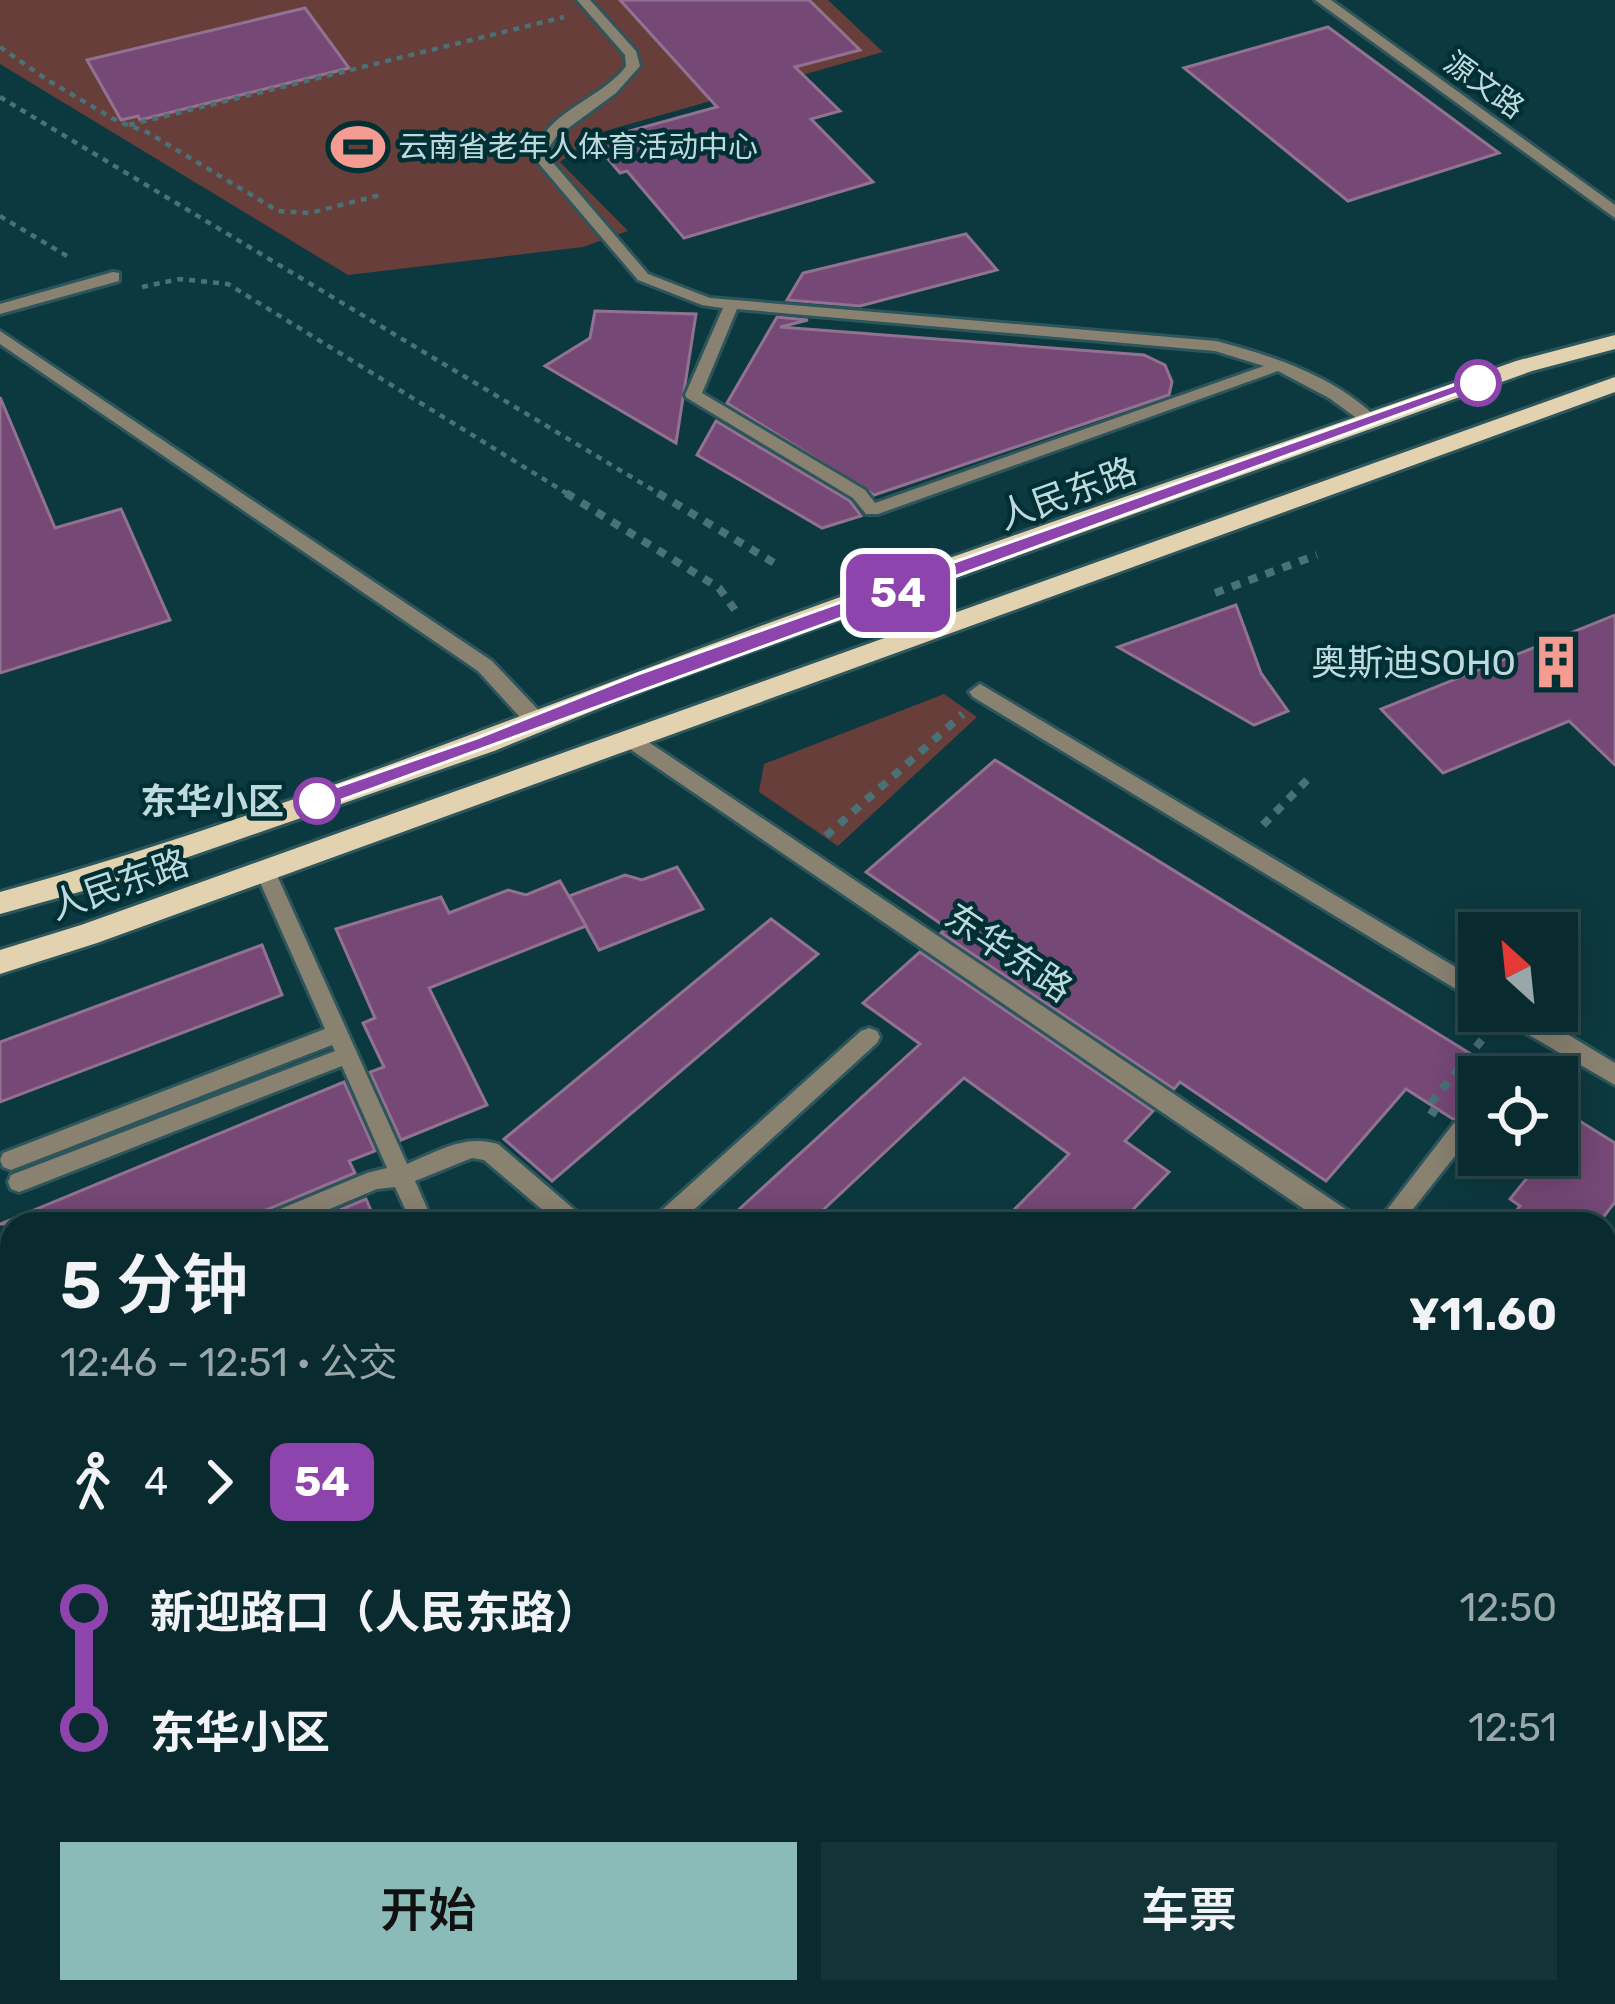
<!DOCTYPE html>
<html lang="zh">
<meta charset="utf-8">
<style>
:root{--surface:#092b2f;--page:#123337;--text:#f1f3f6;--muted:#99a7aa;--line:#29474b;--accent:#8bbbb9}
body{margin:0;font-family:Rubik,"Noto Sans SC",sans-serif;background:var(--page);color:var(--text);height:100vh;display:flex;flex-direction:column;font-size:45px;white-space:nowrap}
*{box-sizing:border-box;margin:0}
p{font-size:39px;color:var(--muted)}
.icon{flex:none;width:66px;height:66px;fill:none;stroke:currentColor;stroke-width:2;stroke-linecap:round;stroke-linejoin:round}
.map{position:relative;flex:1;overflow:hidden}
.details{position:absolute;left:0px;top:1212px;width:1617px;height:792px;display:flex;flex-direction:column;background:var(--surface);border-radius:36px 36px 0 0;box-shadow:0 6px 30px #0003,0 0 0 3px var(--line)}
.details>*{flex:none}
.badge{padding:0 24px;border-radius:18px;font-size:42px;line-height:78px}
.needle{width:78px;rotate:333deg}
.tools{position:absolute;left:1458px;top:912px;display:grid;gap:24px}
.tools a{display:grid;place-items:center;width:120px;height:120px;border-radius:0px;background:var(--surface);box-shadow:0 6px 30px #0003,0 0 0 3px var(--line);font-size:60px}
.map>.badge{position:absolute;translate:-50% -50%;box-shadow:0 0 0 6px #fff}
.legs{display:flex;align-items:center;gap:18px;height:132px;padding:0 60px;font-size:39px}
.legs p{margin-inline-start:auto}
.head{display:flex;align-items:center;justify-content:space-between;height:204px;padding:0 60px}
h1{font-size:66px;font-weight:600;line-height:90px}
.action{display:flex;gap:24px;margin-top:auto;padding:24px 60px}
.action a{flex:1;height:138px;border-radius:0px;background:var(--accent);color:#111;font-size:48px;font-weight:600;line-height:138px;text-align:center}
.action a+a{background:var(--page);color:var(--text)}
ul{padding:0 60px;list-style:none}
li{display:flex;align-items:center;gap:42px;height:120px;font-size:45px}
li i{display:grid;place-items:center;width:18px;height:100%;margin:0 15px;background:currentColor}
li i::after{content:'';width:30px;height:30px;margin:-15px;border:9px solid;border-radius:50%;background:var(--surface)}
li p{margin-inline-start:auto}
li:first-child i{background:linear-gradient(#0000 50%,currentColor 0)}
li:last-child i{background:linear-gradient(currentColor 50%,#0000 0)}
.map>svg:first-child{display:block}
</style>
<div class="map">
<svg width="1615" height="2004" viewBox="0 0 1615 2004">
<rect width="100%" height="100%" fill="#0c393f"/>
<g fill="#673e39">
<polygon points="0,0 828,0 883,52 598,133 560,162 628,231 583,247 348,275 0,64"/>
<polygon points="944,694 977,717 838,846 759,792 764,764"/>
<polygon points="1615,1708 1615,1860 1605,1852 1605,1723"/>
</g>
<g fill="#754875" stroke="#927291" stroke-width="3">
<polygon points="620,0 809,0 860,50 795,67 840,111 811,119 873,182 684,238 627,171 620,173 593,141 717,107"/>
<polygon points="305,8 349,68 140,120 138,116 121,120 87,60"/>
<polygon points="1328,27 1499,153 1348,201 1184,68"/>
<polygon points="966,234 997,270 860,306 787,300 803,273"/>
<polygon points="595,311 696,314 676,443 545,366 590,338"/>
<polygon points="777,317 808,320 780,327 1144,355 1165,365 1172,382 1169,395 874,495 727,403"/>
<polygon points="0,397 55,528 121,509 170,620 0,673"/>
<polygon points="716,421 850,501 861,516 822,528 697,455"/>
<polygon points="1236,605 1261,673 1288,711 1254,725 1118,647"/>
<polygon points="1615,615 1615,765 1569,721 1443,773 1381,709"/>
<polygon points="995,760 1479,1059 1479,1135 1471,1119 1453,1119 1406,1089 1326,1181 1180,1082 1174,1089 941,933 947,928 866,872"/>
<polygon points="677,867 703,909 599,950 569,896 625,875 642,880"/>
<polygon points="560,881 586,926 429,988 487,1105 401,1140 370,1072 384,1067 363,1023 375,1018 336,929 441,897 449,913 508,890 526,895"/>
<polygon points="771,919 818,954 552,1181 504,1139"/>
<polygon points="262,945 282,995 0,1102 0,1042"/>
<polygon points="920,952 1153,1111 1125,1141 1169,1172 1119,1224 1000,1224 1069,1154 964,1078 808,1224 723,1224 920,1044 863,1003"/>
<polygon points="344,1082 375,1151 349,1161 355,1173 259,1213 254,1224 0,1224"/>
<polygon points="1557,1107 1615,1143 1615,1202 1598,1224 1506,1224 1520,1206 1510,1199 1546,1155 1557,1155"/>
<polygon points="366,1199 377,1224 306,1224"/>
</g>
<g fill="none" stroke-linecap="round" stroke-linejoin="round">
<defs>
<g id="lane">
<path d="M577,0H590L636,51L640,66L616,93L556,137L550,146L549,158L648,274L710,298L1216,341C1274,356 1337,377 1380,421L1378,425H1366L1329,398L1278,371L878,514H866L853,498L687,398L685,395L723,308L702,305L638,280L535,159C539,113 602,100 626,66L625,55ZM737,309L1215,351L1264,366L875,503L865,490L702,393Z"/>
<path d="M265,863L275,871L407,1164C438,1151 465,1134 498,1144L583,1217L586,1224H559L484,1160L472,1158L415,1181L434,1224H412L395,1187L377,1189L294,1224H258L261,1217L367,1173L387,1168L342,1066L27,1189L19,1192L11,1189L8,1182L11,1175L335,1051L332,1045L11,1170L3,1167L0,1160L3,1153L325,1029L255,871Z"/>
<polygon points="869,1028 877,1031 880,1037 877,1043 678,1224 651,1224 654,1217 861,1031"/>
<polygon points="1462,1121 1470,1123 1473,1130 1470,1137 1401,1224 1376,1224 1454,1123"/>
<polygon points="753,1992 783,1992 788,2004 758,2004"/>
</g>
<g id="street">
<polygon points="1315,0 1331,0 1615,205 1615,218"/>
<polygon points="113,272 119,273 119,281 0,314 0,304"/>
<polygon points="0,331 492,661 545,717 548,722 545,727 529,727 478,671 0,344"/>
<polygon points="980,684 1479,981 1479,1003 973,697 969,692"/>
<polygon points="632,731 1356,1216 1360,1224 1326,1224 624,745 621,739"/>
<polygon points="1497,1011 1529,1011 1615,1063 1615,1085 1500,1018"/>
<polygon points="0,1262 12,1271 12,1330 0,1321"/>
<polygon points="1605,1386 1615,1390 1615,1418 1605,1414"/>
<polygon points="179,1992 213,1992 216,2004 182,2004"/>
</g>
<g id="primary">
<path d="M1615,335V349L1532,371L654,686L494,751L119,881L0,914V892C216,833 425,752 635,673C926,562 1222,465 1516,361Z"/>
<polygon points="1615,377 1615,392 97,943 0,974 0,950 81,925"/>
</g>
</defs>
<use href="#lane" stroke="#2c565c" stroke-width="6"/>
<use href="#street" stroke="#2c565c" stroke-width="6"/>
<use href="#primary" stroke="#2c565c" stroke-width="6"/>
<g stroke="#4a7176" stroke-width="4.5" stroke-dasharray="6 6" stroke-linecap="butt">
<polyline points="0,47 49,81 119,122 147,132 278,211 310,213 384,194"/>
<polyline points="0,97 663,496"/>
<polyline points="129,125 564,17"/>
<polyline points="0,216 72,259"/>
<polyline points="142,287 180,279 228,284 571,496"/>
</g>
<g stroke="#4a7176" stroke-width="8" stroke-dasharray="9 9" stroke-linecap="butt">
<polyline points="566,493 719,588 735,610"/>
<polyline points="658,493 781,567"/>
<polyline points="1215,593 1317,555"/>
<polyline points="1263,825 1308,779"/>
<polyline points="826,836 963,714"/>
<polyline points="1437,1114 1427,1108 1486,1035"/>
</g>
<use href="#lane" fill="#8a8271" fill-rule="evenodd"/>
<use href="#street" fill="#8a8271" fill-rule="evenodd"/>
<use href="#primary" fill="#e2d2af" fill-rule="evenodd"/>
</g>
<polygon fill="#8e44ad" stroke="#fff" stroke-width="3" points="1471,379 1486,383 317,809 307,801 310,796 477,738 638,674"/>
<defs>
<symbol id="stadium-bare" viewBox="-9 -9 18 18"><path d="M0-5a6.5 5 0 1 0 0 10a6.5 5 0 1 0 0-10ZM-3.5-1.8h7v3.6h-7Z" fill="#f59c92" stroke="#002f34" stroke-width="2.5" paint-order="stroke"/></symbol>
<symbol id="building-bare" viewBox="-9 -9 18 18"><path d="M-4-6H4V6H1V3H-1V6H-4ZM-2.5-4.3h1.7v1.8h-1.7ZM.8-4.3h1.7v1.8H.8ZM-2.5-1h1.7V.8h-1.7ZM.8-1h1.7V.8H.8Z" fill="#f59c92" stroke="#002f34" stroke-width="2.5" paint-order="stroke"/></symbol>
</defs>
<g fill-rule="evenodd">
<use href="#stadium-bare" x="320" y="109" width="76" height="76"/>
<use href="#building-bare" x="1518" y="624" width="76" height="76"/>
</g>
<g fill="#fff" stroke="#8e44ad" stroke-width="6">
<circle cx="1478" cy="383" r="21"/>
<circle cx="317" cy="801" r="21"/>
</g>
<g text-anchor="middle" stroke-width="9" stroke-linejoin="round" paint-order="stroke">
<g font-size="30" fill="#bedade" stroke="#002f34">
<text transform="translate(1484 85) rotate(36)" y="10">源文路</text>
</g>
<g font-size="30" fill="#bedade" stroke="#002f34" text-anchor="start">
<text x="398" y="157">云南省老年人体育活动中心</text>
</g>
<g font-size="36" fill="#bedade" stroke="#002f34">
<text transform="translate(1067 493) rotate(-20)" y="13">人民东路</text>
<text transform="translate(119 884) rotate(-19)" y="13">人民东路</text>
<text transform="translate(1009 952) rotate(34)" y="13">东华东路</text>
</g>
<g font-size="36" fill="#bedade" stroke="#002f34" text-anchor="end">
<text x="1516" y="675">奥斯迪SOHO</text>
</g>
<g font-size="36" font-weight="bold" fill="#bedade" stroke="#002f34" text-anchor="end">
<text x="284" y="814">东华小区</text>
</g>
</g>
</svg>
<div class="tools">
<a><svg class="needle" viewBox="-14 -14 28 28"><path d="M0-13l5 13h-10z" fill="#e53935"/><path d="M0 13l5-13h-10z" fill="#99a7aa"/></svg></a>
<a><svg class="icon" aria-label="locate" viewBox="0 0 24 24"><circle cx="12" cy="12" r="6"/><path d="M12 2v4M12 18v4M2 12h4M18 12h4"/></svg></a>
</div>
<b class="badge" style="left:898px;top:593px;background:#8e44ad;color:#fff">54</b>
<section class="details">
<div class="head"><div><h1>5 分钟</h1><p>12:46 – 12:51 · 公交</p></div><b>¥11.60</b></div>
<div class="legs"><svg class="icon" aria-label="walk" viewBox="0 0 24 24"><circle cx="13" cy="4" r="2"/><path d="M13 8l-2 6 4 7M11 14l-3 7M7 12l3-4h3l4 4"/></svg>4<svg class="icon" aria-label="forward" viewBox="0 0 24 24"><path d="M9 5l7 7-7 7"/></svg><b class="badge" style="background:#8e44ad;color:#fff">54</b></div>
<ul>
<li><i style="color:#8e44ad"></i><b>新迎路口（人民东路）</b><p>12:50</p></li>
<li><i style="color:#8e44ad"></i><b>东华小区</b><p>12:51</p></li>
</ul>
<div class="action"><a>开始</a><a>车票</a></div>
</section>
</div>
